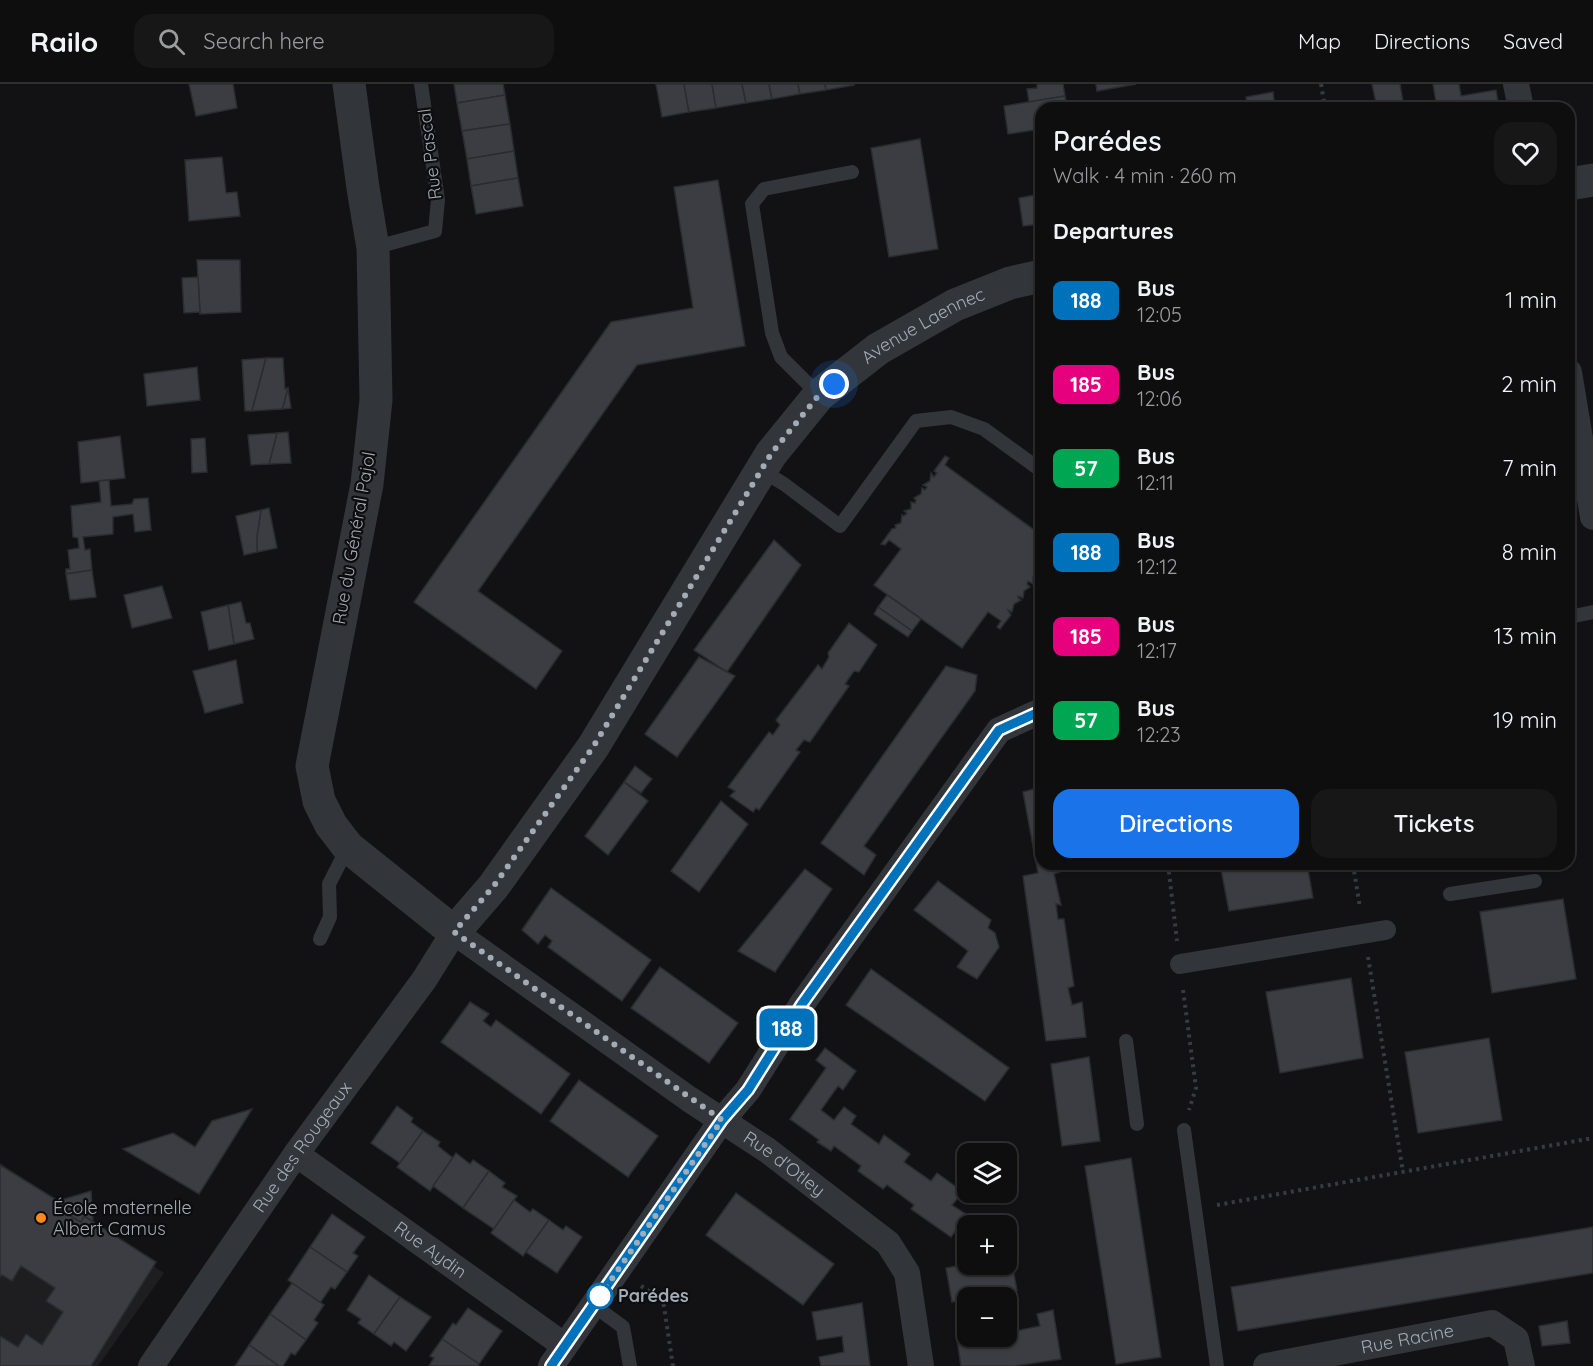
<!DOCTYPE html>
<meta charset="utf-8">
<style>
:root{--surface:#0e0e0f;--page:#171718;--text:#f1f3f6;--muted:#9b9c9e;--line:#2e2e2f;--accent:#1a73e8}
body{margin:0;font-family:Quicksand,sans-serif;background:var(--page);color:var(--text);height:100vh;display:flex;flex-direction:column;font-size:22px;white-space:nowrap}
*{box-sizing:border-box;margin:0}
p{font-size:20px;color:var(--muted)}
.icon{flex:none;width:33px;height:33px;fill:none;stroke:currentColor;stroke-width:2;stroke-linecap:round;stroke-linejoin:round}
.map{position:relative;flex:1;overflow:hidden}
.panel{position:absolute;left:1035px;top:18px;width:540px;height:768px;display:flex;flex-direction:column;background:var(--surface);border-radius:18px;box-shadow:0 2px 4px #0004,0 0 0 2px var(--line)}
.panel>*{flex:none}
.badge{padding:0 12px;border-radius:9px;font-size:21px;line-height:39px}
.tools{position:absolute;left:957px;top:1059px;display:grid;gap:12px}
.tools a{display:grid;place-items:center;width:60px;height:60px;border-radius:12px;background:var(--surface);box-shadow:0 2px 4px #0004,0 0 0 2px var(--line);font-size:30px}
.you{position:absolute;width:30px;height:30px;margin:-15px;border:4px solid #fff;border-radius:50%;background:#1a73e8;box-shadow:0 0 0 9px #1a73e833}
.map>.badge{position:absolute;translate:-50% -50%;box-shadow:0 0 0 3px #fff}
h2{padding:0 18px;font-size:22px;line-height:54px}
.round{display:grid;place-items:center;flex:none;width:63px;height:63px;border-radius:18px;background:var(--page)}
.headline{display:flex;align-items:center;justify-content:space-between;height:102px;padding:0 18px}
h1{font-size:28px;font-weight:600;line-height:45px}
.action{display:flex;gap:12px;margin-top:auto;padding:12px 18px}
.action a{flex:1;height:69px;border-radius:18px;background:var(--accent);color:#fff;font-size:24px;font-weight:600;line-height:69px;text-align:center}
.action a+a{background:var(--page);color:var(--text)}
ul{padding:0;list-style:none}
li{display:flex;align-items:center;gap:18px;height:84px;padding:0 18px}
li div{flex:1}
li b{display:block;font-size:22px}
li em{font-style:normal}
li .badge{min-width:66px;font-weight:700;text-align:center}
header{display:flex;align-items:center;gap:36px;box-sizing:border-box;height:84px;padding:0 30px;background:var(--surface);border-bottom:2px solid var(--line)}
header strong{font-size:28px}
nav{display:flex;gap:33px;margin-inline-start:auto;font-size:21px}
.search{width:420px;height:54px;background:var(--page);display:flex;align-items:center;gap:15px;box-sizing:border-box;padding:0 21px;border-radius:18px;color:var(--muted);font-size:22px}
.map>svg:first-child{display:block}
</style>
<header>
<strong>Railo</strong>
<div class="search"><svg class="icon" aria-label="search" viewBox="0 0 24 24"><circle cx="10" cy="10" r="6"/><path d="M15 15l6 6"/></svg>Search here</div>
<nav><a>Map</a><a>Directions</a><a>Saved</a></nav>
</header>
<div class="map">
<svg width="1593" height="1282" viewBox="0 0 1593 1282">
<rect width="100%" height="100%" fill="#121214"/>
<polygon fill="#1e1e21" points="0,1079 164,1189 98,1282 0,1282"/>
<g fill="#3c3d42" stroke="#2b2c30" stroke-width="1.5">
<polygon points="189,0 233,0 237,24 196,32"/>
<polygon points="454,0 503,0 505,11 457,19"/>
<polygon points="656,0 684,0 689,28 662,33"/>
<polygon points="684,0 712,0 716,24 689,28"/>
<polygon points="712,0 742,0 746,19 716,24"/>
<polygon points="742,0 769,0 772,15 746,19"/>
<polygon points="769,0 798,0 800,10 772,15"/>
<polygon points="798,0 825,0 826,6 800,10"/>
<polygon points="825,0 854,0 854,1 826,6"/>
<polygon points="1037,0 1063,0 1065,12 1029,18 1027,5 1037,4"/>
<polygon points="1096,0 1136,0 1097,7"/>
<polygon points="1372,0 1400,0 1404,24 1377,24"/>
<polygon points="1433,0 1459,0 1461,12 1496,6 1499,24 1437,24"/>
<polygon points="1273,8 1275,24 1248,24 1246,13"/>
<polygon points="505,11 510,40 462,47 457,19"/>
<polygon points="1065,12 1067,24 1041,24 1041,45 1008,50 1004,22"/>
<polygon points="510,40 514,67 467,75 462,47"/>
<polygon points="920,55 938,165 889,173 871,64"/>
<polygon points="514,67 518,94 471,102 467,75"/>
<polygon points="222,73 226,109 237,108 240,132 189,137 185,76"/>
<polygon points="518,94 523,122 476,130 471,102"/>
<polygon points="718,96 745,262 637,281 478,507 562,567 536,605 414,518 611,238 693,224 674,103"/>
<polygon points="1041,110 1041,140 1023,142 1019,114"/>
<polygon points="197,176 240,176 241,228 200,230"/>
<polygon points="198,193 200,228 184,229 182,194"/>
<polygon points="266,274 252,327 245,327 242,276"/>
<polygon points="266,274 283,274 285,305 288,304 284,320 282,325 252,327"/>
<polygon points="197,283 200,316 147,322 144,290"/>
<polygon points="288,304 291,324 282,325 284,320"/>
<polygon points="288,348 291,379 269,380 277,349"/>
<polygon points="277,349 269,380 251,381 248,351"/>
<polygon points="120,352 125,394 81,399 78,358"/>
<polygon points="205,354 207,388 192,389 191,355"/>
<polygon points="945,372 949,374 945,381 1041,451 1041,485 1039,484 1037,487 1040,489 1033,493 1033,500 1028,497 1027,500 1030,503 1024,507 1023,514 1018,512 1018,514 1021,516 1014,520 1012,528 1008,526 1011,531 1000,545 997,543 1001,537 988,528 962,564 874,501 901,465 889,456 885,461 881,460 892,445 896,444 895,441 901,439 902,431 904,432 907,429 904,427 911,425 911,418 915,419 916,416 914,414 921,410 922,404 925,406 927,403 923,401 930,397 931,389 934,393 937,389 934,387"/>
<polygon points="109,396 111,422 132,420 134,415 148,414 151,446 135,448 133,430 113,433 113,450 83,453 85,466 90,465 92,486 66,490 66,485 70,485 68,466 79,464 78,454 73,453 71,422 101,418 99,397"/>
<polygon points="269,424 277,464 257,468 257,452 261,426"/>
<polygon points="261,426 257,452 257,468 244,471 236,432"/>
<polygon points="774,456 801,481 727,588 694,566"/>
<polygon points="92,486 96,513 70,516 66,490"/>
<polygon points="162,502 172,534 132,544 124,511"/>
<polygon points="887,511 921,535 912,547 878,523"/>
<polygon points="241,518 246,539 250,539 254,555 234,560 228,521"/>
<polygon points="228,521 234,560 209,566 201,528"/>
<polygon points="878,523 912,547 908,553 874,530"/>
<polygon points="849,539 877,561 859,588 854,587 845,600 849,602 810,658 804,656 796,666 800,668 759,726 756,724 753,728 730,712 735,707 728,703 769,648 773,651 780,641 776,636 818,581 822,585 829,573 828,569"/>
<polygon points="699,573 735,592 677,673 645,650"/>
<polygon points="236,576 243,619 205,629 193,587"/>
<polygon points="946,582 977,591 975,607 864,762 876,771 864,791 821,759"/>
<polygon points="635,682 652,695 641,709 624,698"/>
<polygon points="624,698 648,717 608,771 585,752"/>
<polygon points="1041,703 1041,780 1070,780 1070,784 1054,790 1061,821 1056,820 1058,835 1064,835 1074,902 1068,904 1072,921 1082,918 1086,953 1046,957 1023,792 1038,789 1023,708"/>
<polygon points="721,717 748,740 699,808 671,787"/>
<polygon points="1220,780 1307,780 1313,814 1229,827"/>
<polygon points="805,785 832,805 775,888 738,867"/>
<polygon points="938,797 991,836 988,844 995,849 999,863 977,895 957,883 968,867 914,826"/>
<polygon points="551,804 651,876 622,917 548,863 552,857 545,851 538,860 522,846"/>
<polygon points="1563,815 1576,895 1492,909 1480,828"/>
<polygon points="660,883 738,939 709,979 631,924"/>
<polygon points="871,885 1009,984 985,1017 846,921"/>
<polygon points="1351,894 1363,974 1280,989 1266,908"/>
<polygon points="470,918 489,930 483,937 491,943 496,936 570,990 541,1030 441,958"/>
<polygon points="1489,954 1502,1036 1418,1049 1405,968"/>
<polygon points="825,964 856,987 843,1006 838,1002 821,1026 834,1036 844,1023 856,1032 851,1040 879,1060 884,1051 910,1070 904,1078 931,1097 937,1089 963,1108 952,1121 967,1131 951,1153 911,1125 914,1121 887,1101 883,1105 858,1087 861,1082 834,1062 831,1067 817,1058 819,1056 790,1035 826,984 816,976"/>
<polygon points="1089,973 1100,1057 1062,1062 1051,980"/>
<polygon points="579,996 658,1052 628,1093 550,1037"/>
<polygon points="397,1022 413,1034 411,1038 423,1047 400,1079 371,1059"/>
<polygon points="252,1025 199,1110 123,1065 173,1049 195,1063 212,1037"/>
<polygon points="423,1047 440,1058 438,1062 453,1074 430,1107 397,1083"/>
<polygon points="456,1069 470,1080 473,1076 489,1087 463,1124 433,1102"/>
<polygon points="1131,1074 1161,1273 1116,1280 1085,1082"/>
<polygon points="0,1081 68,1123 65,1129 81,1138 84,1132 156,1178 91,1282 0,1282 0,1252 18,1263 26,1250 42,1261 63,1228 46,1217 55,1204 21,1182 12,1197 2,1191 0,1193"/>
<polygon points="489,1087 505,1099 502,1103 517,1112 494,1145 463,1124"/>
<polygon points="91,1107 93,1136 91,1136 84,1132 81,1138 65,1129 68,1123 58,1117"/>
<polygon points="736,1109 834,1180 803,1221 706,1151"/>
<polygon points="514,1116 530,1128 533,1125 549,1136 523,1172 491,1149"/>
<polygon points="332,1130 365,1153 353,1169 358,1172 347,1188 310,1163"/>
<polygon points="549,1136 563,1146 566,1142 582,1153 557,1189 526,1168"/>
<polygon points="1593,1143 1593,1189 1238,1247 1231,1203"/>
<polygon points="310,1163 347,1188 335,1205 331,1203 320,1219 288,1196"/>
<polygon points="1011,1173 1017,1207 999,1211 1000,1214 968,1214 952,1218 946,1184 968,1180 1006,1180 1006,1174"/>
<polygon points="369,1191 400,1213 374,1250 358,1239 361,1235 347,1226"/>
<polygon points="292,1199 324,1221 314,1236 318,1239 306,1256 270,1230"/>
<polygon points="400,1213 431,1233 406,1267 394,1258 391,1262 374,1250"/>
<polygon points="862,1219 870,1282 821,1282 819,1273 844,1268 842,1252 817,1256 812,1228"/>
<polygon points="468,1224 502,1247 479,1280 442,1255 453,1239 456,1241"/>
<polygon points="1053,1226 1061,1275 1014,1282 961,1282 957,1256 975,1252 1006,1252 1006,1249 1040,1242 1037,1230"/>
<polygon points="270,1230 306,1256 295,1271 291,1269 283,1282 279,1282 249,1261"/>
<polygon points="1567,1237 1570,1259 1542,1262 1539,1242"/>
<polygon points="442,1255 479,1280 478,1282 429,1282 434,1274 430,1272"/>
<polygon points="249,1261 279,1282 235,1282"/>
</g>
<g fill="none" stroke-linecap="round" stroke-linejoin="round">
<g stroke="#383c40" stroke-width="4" stroke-dasharray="3 4.5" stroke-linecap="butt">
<polyline points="1321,0 1325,24"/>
<polyline points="1168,780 1177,857"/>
<polyline points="1353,780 1360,824"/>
<polyline points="1368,873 1403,1088"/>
<polyline points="1183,906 1196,1004 1189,1026"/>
<polyline points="1217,1121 1593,1054"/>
<polyline points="641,1202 663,1216 673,1282"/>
</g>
<g stroke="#323539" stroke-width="14">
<polyline points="373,164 435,147 438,116 421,0"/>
<polyline points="819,311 781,273 772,249 752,120 764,105 852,88"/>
<polyline points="761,386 784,400 840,442 916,337 951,333 984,345 1039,385"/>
<polyline points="1569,533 1593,528"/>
<polyline points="1450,810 1535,797"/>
<polyline points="320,855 330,833 329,800 348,763"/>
<polyline points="1126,957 1137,1040"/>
<polyline points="1184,1046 1217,1282"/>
<polyline points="593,1221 623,1243 630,1282"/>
</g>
<polyline stroke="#323539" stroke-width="20" points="1180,880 1386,846"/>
<g stroke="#323539" stroke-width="26">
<polyline points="1516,0 1521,24"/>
<polyline points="1569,288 1593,433"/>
<path id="s1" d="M296,1070L565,1262"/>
<path id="s2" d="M151,1282L296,1070L424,896L454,848L689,1015L767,1066L888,1159L907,1189L921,1282"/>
<polyline points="551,1282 722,1036 748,1006 802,920 999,646 1041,627"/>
<path id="s3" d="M1266,1282L1492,1239L1516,1255L1522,1282"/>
</g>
<g stroke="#323539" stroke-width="33">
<path id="s4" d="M349,0L363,104L373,164L376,316L367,400L312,682L319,717L331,741L348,763L454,848L493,803L593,663L771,370L819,311L878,265L955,221L1010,199L1041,192"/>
<polyline points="1569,100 1593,96"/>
</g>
</g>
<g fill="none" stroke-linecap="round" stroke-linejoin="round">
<defs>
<polyline id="line" points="551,1282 722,1036 748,1006 802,920 999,646 1041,627"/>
</defs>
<use href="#line" stroke="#fff" stroke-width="14"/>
<use href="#line" stroke="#0072bc" stroke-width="9"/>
<polyline stroke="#a2acb6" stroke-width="6" stroke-dasharray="0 10.8" points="600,1212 722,1036 454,848 493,803 593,663 771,370 819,311 834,300"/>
</g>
<circle fill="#ff891e" stroke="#0d0d0f" stroke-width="2" cx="41" cy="1134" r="6"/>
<circle fill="#fff" stroke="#0072bc" stroke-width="3" cx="600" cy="1212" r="12"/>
<g text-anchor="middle" stroke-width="4.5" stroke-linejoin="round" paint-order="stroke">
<g font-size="18" fill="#a2acb6" stroke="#0d0d0f">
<text transform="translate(430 70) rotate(-97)" y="6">Rue Pascal</text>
<text dy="6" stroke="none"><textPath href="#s4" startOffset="1692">Avenue Laennec</textPath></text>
<text transform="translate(354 454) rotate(-80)" y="6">Rue du Général Pajol</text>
<text dy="6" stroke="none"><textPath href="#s2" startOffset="266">Rue des Rougeaux</textPath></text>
<text dy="6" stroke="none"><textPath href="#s2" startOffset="933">Rue d'Otley</textPath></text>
<text dy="6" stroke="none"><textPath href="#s1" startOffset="165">Rue Aydin</textPath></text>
<text dy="6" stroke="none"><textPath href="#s3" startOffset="144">Rue Racine</textPath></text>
</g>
<g font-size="18" fill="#a2acb6" stroke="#0d0d0f" text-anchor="start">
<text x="53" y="1130">École maternelle<tspan x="53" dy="21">Albert Camus</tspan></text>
</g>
<g font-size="18" font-weight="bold" fill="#a2acb6" stroke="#0d0d0f" text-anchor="start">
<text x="618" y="1218">Parédes</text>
</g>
</g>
</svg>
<div class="tools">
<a><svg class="icon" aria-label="layers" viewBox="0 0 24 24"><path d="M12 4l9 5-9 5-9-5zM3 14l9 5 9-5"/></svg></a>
<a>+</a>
<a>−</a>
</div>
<div class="you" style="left:834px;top:300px"></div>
<b class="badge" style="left:787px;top:944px;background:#0072bc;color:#fff">188</b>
<section class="panel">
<div class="headline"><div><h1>Parédes</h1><p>Walk · 4 min · 260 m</p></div><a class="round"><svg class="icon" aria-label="heart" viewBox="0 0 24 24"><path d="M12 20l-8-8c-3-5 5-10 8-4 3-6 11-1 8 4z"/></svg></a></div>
<h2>Departures</h2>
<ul>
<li><span class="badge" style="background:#0072bc;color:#fff">188</span><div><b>Bus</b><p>12:05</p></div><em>1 min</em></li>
<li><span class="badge" style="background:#e6007e;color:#fff">185</span><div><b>Bus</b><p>12:06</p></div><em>2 min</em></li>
<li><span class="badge" style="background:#00a651;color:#fff">57</span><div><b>Bus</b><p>12:11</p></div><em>7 min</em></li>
<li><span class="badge" style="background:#0072bc;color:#fff">188</span><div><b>Bus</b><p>12:12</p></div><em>8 min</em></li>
<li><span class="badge" style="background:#e6007e;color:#fff">185</span><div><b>Bus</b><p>12:17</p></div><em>13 min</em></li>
<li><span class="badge" style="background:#00a651;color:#fff">57</span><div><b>Bus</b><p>12:23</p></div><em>19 min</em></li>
</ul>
<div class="action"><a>Directions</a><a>Tickets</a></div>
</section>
</div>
